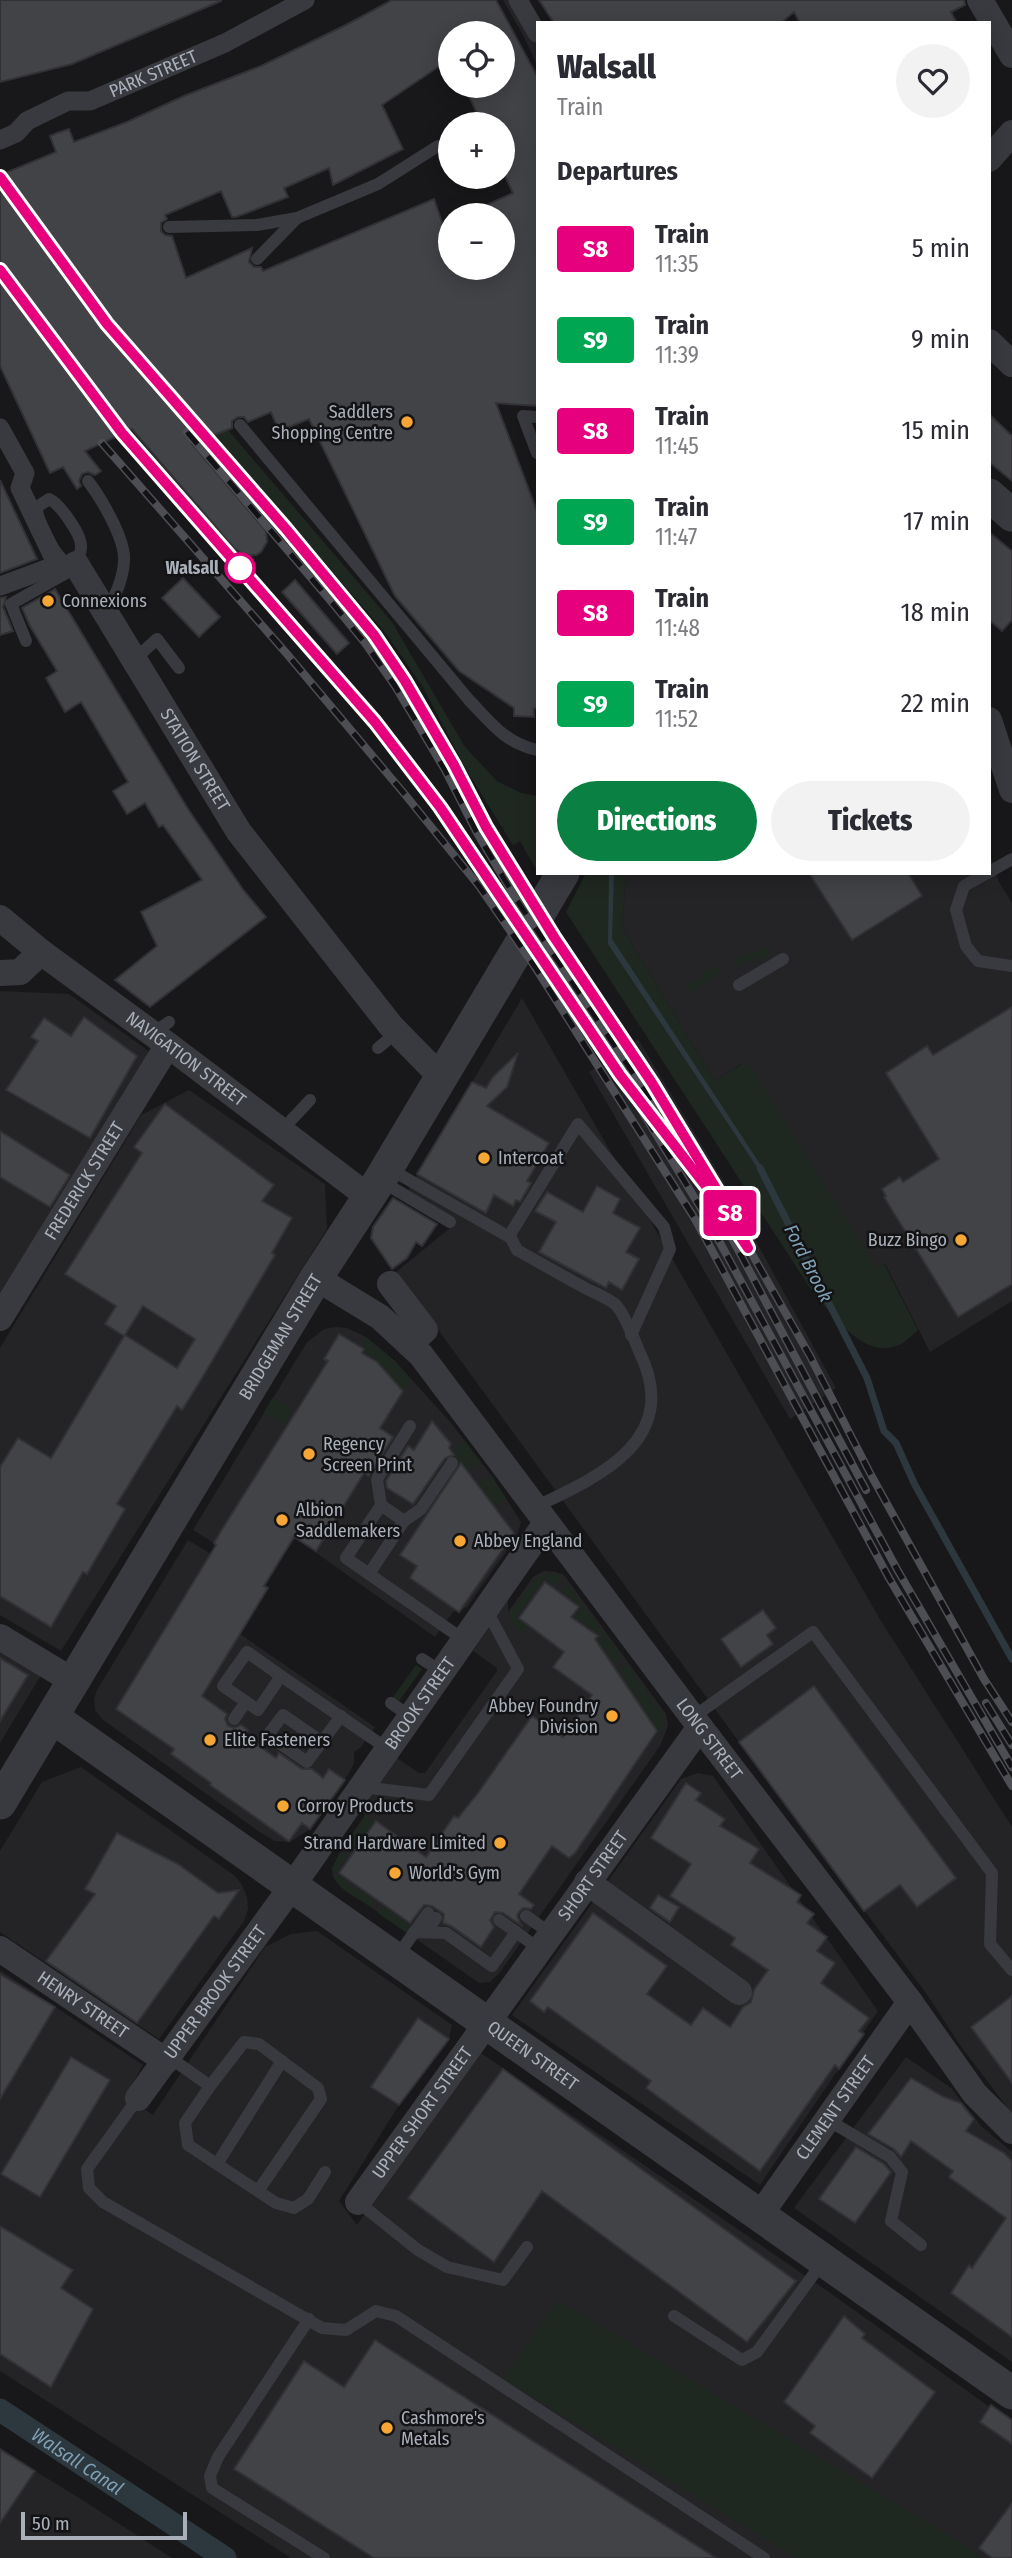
<!DOCTYPE html>
<meta charset="utf-8">
<style>
:root{--surface:#fff;--page:#f2f2f3;--text:#2b2b33;--muted:#7c7c81;--accent:#0b8043}
body{margin:0;font-family:"Fira Sans Condensed",sans-serif;background:var(--page);color:var(--text);height:100vh;display:flex;flex-direction:column;font-size:26px;white-space:nowrap}
*{box-sizing:border-box;margin:0}
p{font-size:23px;color:var(--muted)}
.icon{flex:none;width:38px;height:38px;fill:none;stroke:currentColor;stroke-width:2;stroke-linecap:round;stroke-linejoin:round}
.map{position:relative;flex:1;overflow:hidden}
.panel{position:absolute;left:536px;top:21px;width:455px;height:854px;display:flex;flex-direction:column;background:var(--surface);border-radius:0px;box-shadow:0 4px 18px #0003}
.panel>*{flex:none}
.badge{padding:0 14px;border-radius:5px;font-size:24px;line-height:46px}
.controls{position:absolute;left:438px;top:21px;display:grid;gap:14px}
.controls a{display:grid;place-items:center;width:77px;height:77px;border-radius:50%;background:var(--surface);box-shadow:0 4px 18px #0003;font-size:35px}
.scale{position:absolute;left:21px;bottom:18px;width:166px;box-sizing:border-box;padding-left:7px;border:4px solid #aab0ba;border-top:0;font-size:19px;line-height:24px;white-space:nowrap;color:#aab0ba;-webkit-text-stroke:5px #131315;paint-order:stroke}
.map>.badge{position:absolute;translate:-50% -50%;box-shadow:0 0 0 4px #fff}
h2{padding:0 21px;font-size:26px;line-height:63px}
.round{display:grid;place-items:center;flex:none;width:74px;height:74px;border-radius:37px;background:var(--page)}
.headline{display:flex;align-items:center;justify-content:space-between;height:119px;padding:0 21px}
h1{font-size:33px;font-weight:800;line-height:52px}
.cta{display:flex;gap:14px;margin-top:auto;padding:14px 21px}
.cta a{flex:1;height:80px;border-radius:42px;background:var(--accent);color:#fff;font-size:28px;font-weight:800;line-height:80px;text-align:center}
.cta a+a{background:var(--page);color:var(--text)}
ul{padding:0;list-style:none}
li{display:flex;align-items:center;gap:21px;height:91px;padding:0 21px}
li div{flex:1}
li b{display:block;font-size:26px}
li em{font-style:normal}
li .badge{min-width:77px;font-weight:700;text-align:center}
.map>svg:first-child{display:block}
</style>
<div class="map">
<svg width="1012" height="2558" viewBox="0 0 1012 2558">
<rect width="100%" height="100%" fill="#18181a"/>
<g fill="#242427">
<polygon points="503,0 524,0 537,24 537,65 524,37"/>
<polygon points="989,851 999,882 1012,903 1012,1301 930,1352 885,1264 877,1268 741,1064 715,1081 622,927 626,873 989,873"/>
<polygon points="0,991 69,994 150,1052 0,1297"/>
<polygon points="522,998 881,1621 1012,1827 1012,2114 960,2045 928,1996 739,1742 396,1272 449,1229 456,1220 408,1190"/>
<polygon points="638,1039 721,1177 836,1388 790,1419 589,1072"/>
<polygon points="189,1090 325,1184 327,1229 61,1651 0,1615 0,1348 141,1115"/>
<polygon points="336,1327 347,1328 364,1336 395,1361 451,1423 491,1475 521,1522 517,1536 467,1607 453,1612 435,1637 295,1538 269,1577 193,1530 307,1342 324,1329"/>
<polygon points="188,1540 267,1588 240,1634 375,1727 361,1747 354,1752 354,1763 349,1773 310,1829 290,1842 275,1841 261,1833 102,1719 95,1710 94,1699 97,1690"/>
<polygon points="544,1571 556,1572 564,1575 666,1714 668,1726 660,1746 500,1972 490,1982 479,1983 339,1885 333,1877 332,1868 341,1851 365,1815 360,1811 397,1758 419,1773 425,1773 497,1671 497,1668 473,1651 508,1600 508,1612 533,1577"/>
<polygon points="0,1650 41,1675 0,1743"/>
<polygon points="81,1767 235,1876 242,1885 247,1897 248,1909 244,1921 159,2039 0,1932 0,1851 42,1782"/>
<polygon points="698,1773 713,1776 878,2011 760,2185 512,2015 681,1779"/>
<polygon points="317,1931 452,2025 449,2039 399,2105 339,2201 357,2225 478,2051 829,2292 1012,2423 1012,2558 291,2558 0,2371 0,1970 143,2065 125,2096 153,2115 265,1947 291,1934"/>
<polygon points="906,2057 951,2088 982,2127 1012,2152 1012,2362 794,2208"/>
<polygon points="0,2449 87,2503 172,2558 0,2558"/>
</g>
<g fill="#1f2820">
<polygon points="205,424 221,432 228,430 392,622 465,747 497,781 521,793 537,796 537,871 520,841 513,845 466,769 423,687 387,635"/>
<path d="M586,873H626L622,927L715,1081L742,1064L750,1065L877,1268L884,1264L918,1330C913,1334 907,1341 901,1344C864,1363 829,1311 810,1288L566,912Z"/>
<polygon points="769,947 771,953 757,963 753,958 738,968 735,958"/>
<polygon points="719,966 721,972 692,993 687,984 704,978 702,972"/>
<polygon points="366,1337 395,1361 413,1382 402,1393 403,1389 378,1361 363,1351 365,1346 362,1344"/>
<polygon points="273,1397 293,1409 284,1424 264,1412"/>
<polygon points="465,1441 480,1461 467,1472 449,1455"/>
<polygon points="491,1475 506,1498 495,1507 477,1485"/>
<polygon points="547,1573 562,1576 555,1586 544,1579 517,1616 528,1625 520,1636 509,1615 535,1579"/>
<polygon points="568,1584 622,1657 614,1664 604,1648 601,1651 593,1646 601,1635 574,1617 581,1606 563,1592"/>
<polygon points="627,1664 665,1718 661,1736 619,1671"/>
<polygon points="416,1665 422,1669 399,1701 393,1697"/>
<polygon points="366,1815 375,1822 353,1854 343,1847"/>
<path d="M341,1851L348,1856L336,1873L375,1901L371,1907C347,1891 320,1883 341,1851Z"/>
<polygon points="383,1906 412,1927 408,1934 378,1913"/>
<polygon points="558,2300 965,2545 980,2558 797,2558 503,2379"/>
</g>
<polygon fill="#2d383e" points="609,873 614,873 612,939 766,1173 763,1176 608,944"/>
<g fill="none" stroke-linecap="round" stroke-linejoin="round">
<polyline stroke="#2d383e" stroke-width="7" points="760,1168 867,1378 884,1431 896,1443 915,1485 1012,1659"/>
<path stroke="#2d383e" stroke-width="23" id="s1" d="M0,2410L225,2558"/>
</g>
<g fill="#424347" stroke="#323236" stroke-width="2" fill-rule="evenodd">
<polygon points="0,0 221,0 221,1 72,64 0,82"/>
<path d="M392,0H496L537,76V406L496,403L537,511V708L534,709V717L514,716V708L459,671L395,596L309,419L279,431L271,412L248,422L244,417H238L232,421V428L192,444L266,531L267,542L261,552L256,555H244L234,548L132,429L85,451L101,471L95,475L88,472L82,474L79,481L81,486L77,489L63,467L50,473L0,366V175L56,152L50,136L57,133L69,129L74,142L127,122L184,96L261,66L346,25ZM450,33H502V86H480L467,92L482,124H502V170L513,193L464,215H502V268H450V222L443,225L434,199L263,271L261,267H254L249,262L252,248L186,278L172,236L165,235L161,231V223L167,219L165,215L221,191L232,217H236L288,197L284,188L329,168L333,185L403,149L382,105L450,59Z"/>
<polygon points="539,0 964,0 965,5 951,12 957,23 800,23 794,12 781,23 554,23"/>
<polygon points="989,414 1012,436 1012,481 989,462"/>
<polygon points="0,480 37,559 0,573"/>
<polygon points="989,532 1012,551 1012,620 1002,631 989,620"/>
<polygon points="183,578 220,617 199,637 162,598"/>
<polygon points="295,580 349,643 337,654 282,592"/>
<polygon points="55,589 188,809 244,891 266,917 150,1007 115,980 157,946 141,912 202,880 163,825 159,827 145,803 127,814 113,791 128,782 81,702 65,712 46,678 57,671 30,626 22,608"/>
<polygon points="6,597 3,607 13,631 0,635 0,598"/>
<polygon points="809,873 908,873 922,896 852,940"/>
<polygon points="1012,1007 1012,1284 958,1317 884,1197 886,1196 882,1189 900,1177 903,1182 939,1159 886,1073 927,1046 933,1055"/>
<polygon points="84,1017 137,1056 90,1138 6,1090 38,1041 31,1037 44,1018 71,1036"/>
<polygon points="518,1053 507,1087 487,1106 549,1143 527,1181 531,1183 520,1202 516,1200 513,1206 494,1195 486,1213 417,1174 472,1082 486,1088 493,1077"/>
<path d="M165,1104L274,1185L262,1201L292,1218L272,1253L275,1255L199,1383L182,1410L177,1406L117,1504L125,1509L87,1574L83,1572L51,1627L0,1596V1467L18,1438L51,1458L124,1336L105,1324L116,1306L65,1274L142,1153L134,1147ZM143,1306L195,1339L177,1368L125,1335Z"/>
<polygon points="0,1131 70,1175 50,1207 0,1177"/>
<polygon points="597,1186 620,1199 613,1213 640,1228 626,1252 639,1259 622,1290 609,1282 606,1288 539,1252 556,1222 535,1211 547,1192 583,1212"/>
<polygon points="393,1198 437,1224 422,1246 416,1242 407,1258 392,1269 371,1238 373,1227"/>
<polygon points="339,1334 364,1349 362,1353 377,1362 403,1391 380,1428 393,1437 369,1476 364,1473 316,1551 294,1537 264,1586 268,1588 202,1696 227,1714 225,1719 228,1726 234,1728 241,1725 248,1730 244,1735 276,1758 279,1753 302,1769 312,1769 323,1778 329,1769 345,1780 310,1829 302,1823 289,1841 210,1785 211,1783 171,1754 174,1749 116,1709 216,1545 214,1543 221,1531 328,1361 324,1359"/>
<polygon points="432,1421 451,1444 449,1448 454,1455 445,1458 413,1504 387,1488 386,1481 408,1446 414,1450"/>
<polygon points="461,1463 514,1533 459,1612 410,1578 417,1566 400,1555"/>
<polygon points="545,1582 579,1607 571,1617 598,1636 595,1639 657,1731 575,1853 569,1858 552,1846 519,1894 534,1905 531,1909 523,1908 519,1912 517,1916 521,1925 503,1913 495,1912 490,1920 494,1927 481,1947 451,1926 443,1923 444,1914 432,1906 424,1905 410,1923 339,1873 376,1821 426,1857 454,1816 458,1818 478,1793 532,1716 563,1737 592,1695 553,1667 564,1652 519,1618"/>
<polygon points="763,1610 776,1628 767,1635 773,1644 741,1667 721,1639"/>
<polygon points="0,1658 28,1675 0,1721"/>
<polygon points="814,1686 956,1878 917,1907 900,1885 864,1911 739,1742"/>
<polygon points="686,1783 701,1793 696,1800 725,1819 720,1826 759,1849 750,1863 801,1895 797,1902 814,1914 807,1923 827,1937 817,1951 835,1963 821,1983 869,2018 859,2031 864,2034 839,2069 835,2065 760,2171 646,2088 651,2081 548,2007 544,2012 530,2001 593,1913 667,1966 647,1994 691,2025 703,2008 730,2027 743,2007 751,2002 754,1990 768,1970 731,1945 735,1938 670,1896 691,1864 651,1838"/>
<polygon points="117,1833 178,1864 218,1893 239,1890 219,1919 214,1916 137,2023 46,1961 95,1894 85,1889"/>
<polygon points="658,1895 679,1907 670,1922 650,1908"/>
<polygon points="0,1974 55,2007 0,2099"/>
<polygon points="1012,1996 1012,2083 971,2027"/>
<polygon points="418,2018 449,2039 399,2105 371,2087"/>
<polygon points="71,2057 110,2080 40,2197 1,2174"/>
<polygon points="503,2069 796,2281 747,2342 542,2191 494,2262 408,2198"/>
<polygon points="911,2078 944,2097 961,2103 974,2119 966,2131 1004,2153 1012,2161 1012,2337 951,2293 969,2265 972,2268 1006,2218 949,2177 953,2171 911,2141 901,2157 894,2149 868,2134"/>
<polygon points="856,2147 884,2164 891,2172 855,2223 819,2199"/>
<polygon points="0,2226 73,2270 61,2288 93,2309 51,2387 0,2354"/>
<polygon points="844,2316 865,2334 862,2338 935,2392 872,2478 810,2433 815,2426 784,2402"/>
<polygon points="375,2340 716,2558 374,2558 234,2469 304,2361 344,2387"/>
<polygon points="991,2405 1012,2420 1012,2444 980,2422"/>
<polygon points="0,2449 35,2471 0,2523"/>
<polygon points="1012,2503 1012,2558 992,2558 979,2548"/>
</g>
<g fill="none" stroke-linecap="round" stroke-linejoin="round">
<g stroke="#393a3f" stroke-width="12">
<polyline points="169,227 257,225 297,218 378,184 438,146"/>
<polyline points="257,259 297,218"/>
<polyline points="537,417 523,416 537,453"/>
<path d="M240,425L469,700C491,723 504,742 537,750"/>
<path d="M88,481C101,498 126,540 124,561C123,580 115,596 106,613"/>
<path d="M49,499C60,504 82,535 81,547C81,553 78,558 76,564C74,563 66,562 65,561C54,555 36,518 37,507Z"/>
<polyline points="26,641 11,604 77,567"/>
<polyline points="134,660 157,639 179,668"/>
<polyline points="989,872 1012,859"/>
<polyline points="987,873 964,886 956,910 966,946 978,961 1012,966"/>
<polyline points="739,985 783,959"/>
<polyline points="153,1033 169,1022"/>
<polyline points="378,1048 397,1032"/>
<polyline points="281,1131 310,1100"/>
<path d="M388,1168L511,1238L517,1250C540,1263 563,1276 587,1289C595,1293 607,1298 615,1304C624,1312 634,1339 639,1351C683,1439 601,1476 535,1507"/>
<polyline points="381,1181 450,1222"/>
<polyline points="509,1236 578,1124 664,1227 670,1249 631,1335"/>
<polyline points="381,1505 377,1479 410,1426"/>
<polyline points="404,1521 421,1509 452,1463"/>
<polyline points="369,1574 404,1521 381,1505 346,1558 464,1640"/>
<polygon points="247,1652 281,1676 258,1710 223,1686"/>
<polyline points="422,1659 442,1672"/>
<polyline points="281,1676 388,1749"/>
<polyline points="391,1703 411,1717"/>
<polyline points="693,1717 813,1632 992,1873 990,1944 1012,1970"/>
<polyline points="234,1719 246,1702"/>
<polyline points="322,1742 283,1715 268,1735 307,1762 341,1716"/>
<polyline points="362,1787 429,1795 518,1669 486,1609"/>
<polyline points="526,1916 550,1933"/>
<polyline points="499,1920 516,1932"/>
<polyline points="414,1932 446,1933 492,1966 516,1932 539,1949"/>
<polyline points="426,1932 436,1918"/>
<polyline points="396,1958 428,1913"/>
<polyline points="169,2057 210,2086 185,2123 188,2145 276,2203 294,2208 308,2199 325,2172"/>
<polyline points="210,2086 244,2042 259,2044 318,2088 321,2099 258,2191"/>
<polyline points="138,2098 87,2169 89,2188 103,2202 322,2328 346,2330 376,2311 396,2316 764,2558"/>
<polyline points="828,2120 890,2157 902,2172 891,2221 921,2245"/>
<polyline points="217,2164 282,2061"/>
<polyline points="358,2202 418,2250 447,2267 503,2280 527,2247"/>
<polyline points="674,2316 742,2360 757,2352 824,2260"/>
<polyline points="309,2319 218,2457 210,2476 212,2488 324,2558"/>
</g>
<g stroke="#393a3f" stroke-width="19">
<polyline points="518,0 537,33"/>
<path id="s2" d="M0,140L16,133L27,121L68,101H90L225,43L305,0"/>
<polyline points="0,428 25,473 20,488 57,565 76,564"/>
<polyline points="0,586 57,565"/>
</g>
<g stroke="#393a3f" stroke-width="26">
<polyline points="980,0 1012,55"/>
<polyline points="989,159 1012,133"/>
<polyline points="989,342 1012,364"/>
<path id="s3" d="M76,564L239,832L391,1026L441,1077"/>
<polyline points="989,720 1012,790"/>
<polyline points="0,918 41,952"/>
<path id="s4" d="M0,973L20,972L41,952L168,1045L370,1198"/>
<path id="s5" d="M316,1278L380,1317L421,1355L700,1727L910,2002L975,2094L1012,2131"/>
<polyline points="390,1284 425,1330 409,1344"/>
<path id="s6" d="M0,1318L168,1045"/>
<polyline points="0,1637 73,1681"/>
<polyline points="587,1882 739,1992"/>
<path id="s7" d="M0,1949L166,2061"/>
<path id="s8" d="M138,2098L293,1885L546,1523"/>
<path id="s9" d="M358,2202L700,1727"/>
<path id="s10" d="M760,2215L910,2002"/>
</g>
<g stroke="#393a3f" stroke-width="33">
<polyline points="989,495 1012,515"/>
<path id="s11" d="M52,1717L1012,2393"/>
<path id="s12" d="M0,1803L316,1278L380,1180L563,873"/>
</g>
<defs>
<g id="rail">
<polyline points="199,430 374,635 405,681 454,765 486,827 523,888 665,1104"/>
<polyline points="187,432 334,605 365,643 395,686 445,770 477,833 516,899 661,1115 726,1227 866,1490"/>
<polyline points="122,433 375,722 440,807 620,1075 705,1215 898,1571 1012,1767"/>
<polyline points="102,443 287,654 407,797 479,886 535,967 695,1219 889,1578 1012,1786"/>
<polyline points="694,1152 810,1356 871,1475 984,1679 1012,1722"/>
<polyline points="986,1703 1012,1745"/>
</g>
</defs>
<use href="#rail" stroke="#4c4e54" stroke-width="8"/>
<use href="#rail" stroke="#131315" stroke-width="5" stroke-dasharray="16" stroke-linecap="butt"/>
</g>
<g fill="none" stroke-linecap="round" stroke-linejoin="round">
<defs>
<polyline id="line" points="0,177 107,324 286,529 374,635 405,681 454,765 486,827 554,937 652,1083 720,1195 748,1248 712,1194 620,1075 440,807 375,722 122,433 0,270"/>
</defs>
<use href="#line" stroke="#fff" stroke-width="16"/>
<use href="#line" stroke="#e6007e" stroke-width="10"/>
</g>
<g fill="#f5a634" stroke="#131315" stroke-width="2.5">
<circle cx="407" cy="422" r="7"/>
<circle cx="48" cy="601" r="7"/>
<circle cx="484" cy="1158" r="7"/>
<circle cx="961" cy="1240" r="7"/>
<circle cx="309" cy="1454" r="7"/>
<circle cx="282" cy="1520" r="7"/>
<circle cx="460" cy="1541" r="7"/>
<circle cx="612" cy="1716" r="7"/>
<circle cx="210" cy="1740" r="7"/>
<circle cx="283" cy="1806" r="7"/>
<circle cx="500" cy="1843" r="7"/>
<circle cx="395" cy="1873" r="7"/>
<circle cx="387" cy="2428" r="7"/>
</g>
<circle fill="#fff" stroke="#e6007e" stroke-width="3.5" cx="240" cy="568" r="14"/>
<g text-anchor="middle" stroke-width="5" stroke-linejoin="round" paint-order="stroke">
<g font-size="18" fill="#aab0ba" stroke="#131315">
<text dy="6" stroke="none"><textPath href="#s2" startOffset="170">PARK STREET</textPath></text>
<text dy="6" stroke="none"><textPath href="#s3" startOffset="229">STATION STREET</textPath></text>
<text dy="6" stroke="none"><textPath href="#s4" startOffset="229">NAVIGATION STREET</textPath></text>
<text dy="6" stroke="none"><textPath href="#s6" startOffset="161">FREDERICK STREET</textPath></text>
<text dy="6" stroke="none"><textPath href="#s12" startOffset="544">BRIDGEMAN STREET</textPath></text>
<text dy="6" stroke="none"><textPath href="#s8" startOffset="485">BROOK STREET</textPath></text>
<text dy="6" stroke="none"><textPath href="#s5" startOffset="611">LONG STREET</textPath></text>
<text dy="6" stroke="none"><textPath href="#s9" startOffset="402">SHORT STREET</textPath></text>
<text dy="6" stroke="none"><textPath href="#s8" startOffset="131">UPPER BROOK STREET</textPath></text>
<text dy="6" stroke="none"><textPath href="#s7" startOffset="100">HENRY STREET</textPath></text>
<text dy="6" stroke="none"><textPath href="#s11" startOffset="588">QUEEN STREET</textPath></text>
<text dy="6" stroke="none"><textPath href="#s10" startOffset="131">CLEMENT STREET</textPath></text>
<text dy="6" stroke="none"><textPath href="#s9" startOffset="110">UPPER SHORT STREET</textPath></text>
</g>
<g font-size="18" fill="#aab0ba" stroke="#131315" text-anchor="start">
<text x="393" y="418" text-anchor="end">Saddlers<tspan x="393" dy="21">Shopping Centre</tspan></text>
<text x="62" y="607">Connexions</text>
<text x="498" y="1164">Intercoat</text>
<text x="947" y="1246" text-anchor="end">Buzz Bingo</text>
<text x="323" y="1450">Regency<tspan x="323" dy="21">Screen Print</tspan></text>
<text x="296" y="1516">Albion<tspan x="296" dy="21">Saddlemakers</tspan></text>
<text x="474" y="1547">Abbey England</text>
<text x="598" y="1712" text-anchor="end">Abbey Foundry<tspan x="598" dy="21">Division</tspan></text>
<text x="224" y="1746">Elite Fasteners</text>
<text x="297" y="1812">Corroy Products</text>
<text x="486" y="1849" text-anchor="end">Strand Hardware Limited</text>
<text x="409" y="1879">World's Gym</text>
<text x="401" y="2424">Cashmore's<tspan x="401" dy="21">Metals</tspan></text>
</g>
<g font-size="18" font-weight="bold" fill="#aab0ba" stroke="#131315" text-anchor="end">
<text x="219" y="574">Walsall</text>
</g>
<g font-size="19" font-style="italic" fill="#80a0b5" stroke="#131315">
<text transform="translate(809 1263) rotate(63)" y="7">Ford Brook</text>
<text dy="7" stroke="none"><textPath href="#s1" startOffset="93">Walsall Canal</textPath></text>
</g>
</g>
</svg>
<div class="controls">
<a><svg class="icon" aria-label="locate" viewBox="0 0 24 24"><circle cx="12" cy="12" r="6"/><path d="M12 2v4M12 18v4M2 12h4M18 12h4"/></svg></a>
<a>+</a>
<a>−</a>
</div>
<div class="scale">50 m</div>
<b class="badge" style="left:730px;top:1213px;background:#e6007e;color:#fff">S8</b>
<section class="panel">
<div class="headline"><div><h1>Walsall</h1><p>Train</p></div><a class="round"><svg class="icon" aria-label="heart" viewBox="0 0 24 24"><path d="M12 20l-8-8c-3-5 5-10 8-4 3-6 11-1 8 4z"/></svg></a></div>
<h2>Departures</h2>
<ul>
<li><span class="badge" style="background:#e6007e;color:#fff">S8</span><div><b>Train</b><p>11:35</p></div><em>5 min</em></li>
<li><span class="badge" style="background:#00a651;color:#fff">S9</span><div><b>Train</b><p>11:39</p></div><em>9 min</em></li>
<li><span class="badge" style="background:#e6007e;color:#fff">S8</span><div><b>Train</b><p>11:45</p></div><em>15 min</em></li>
<li><span class="badge" style="background:#00a651;color:#fff">S9</span><div><b>Train</b><p>11:47</p></div><em>17 min</em></li>
<li><span class="badge" style="background:#e6007e;color:#fff">S8</span><div><b>Train</b><p>11:48</p></div><em>18 min</em></li>
<li><span class="badge" style="background:#00a651;color:#fff">S9</span><div><b>Train</b><p>11:52</p></div><em>22 min</em></li>
</ul>
<div class="cta"><a>Directions</a><a>Tickets</a></div>
</section>
</div>
